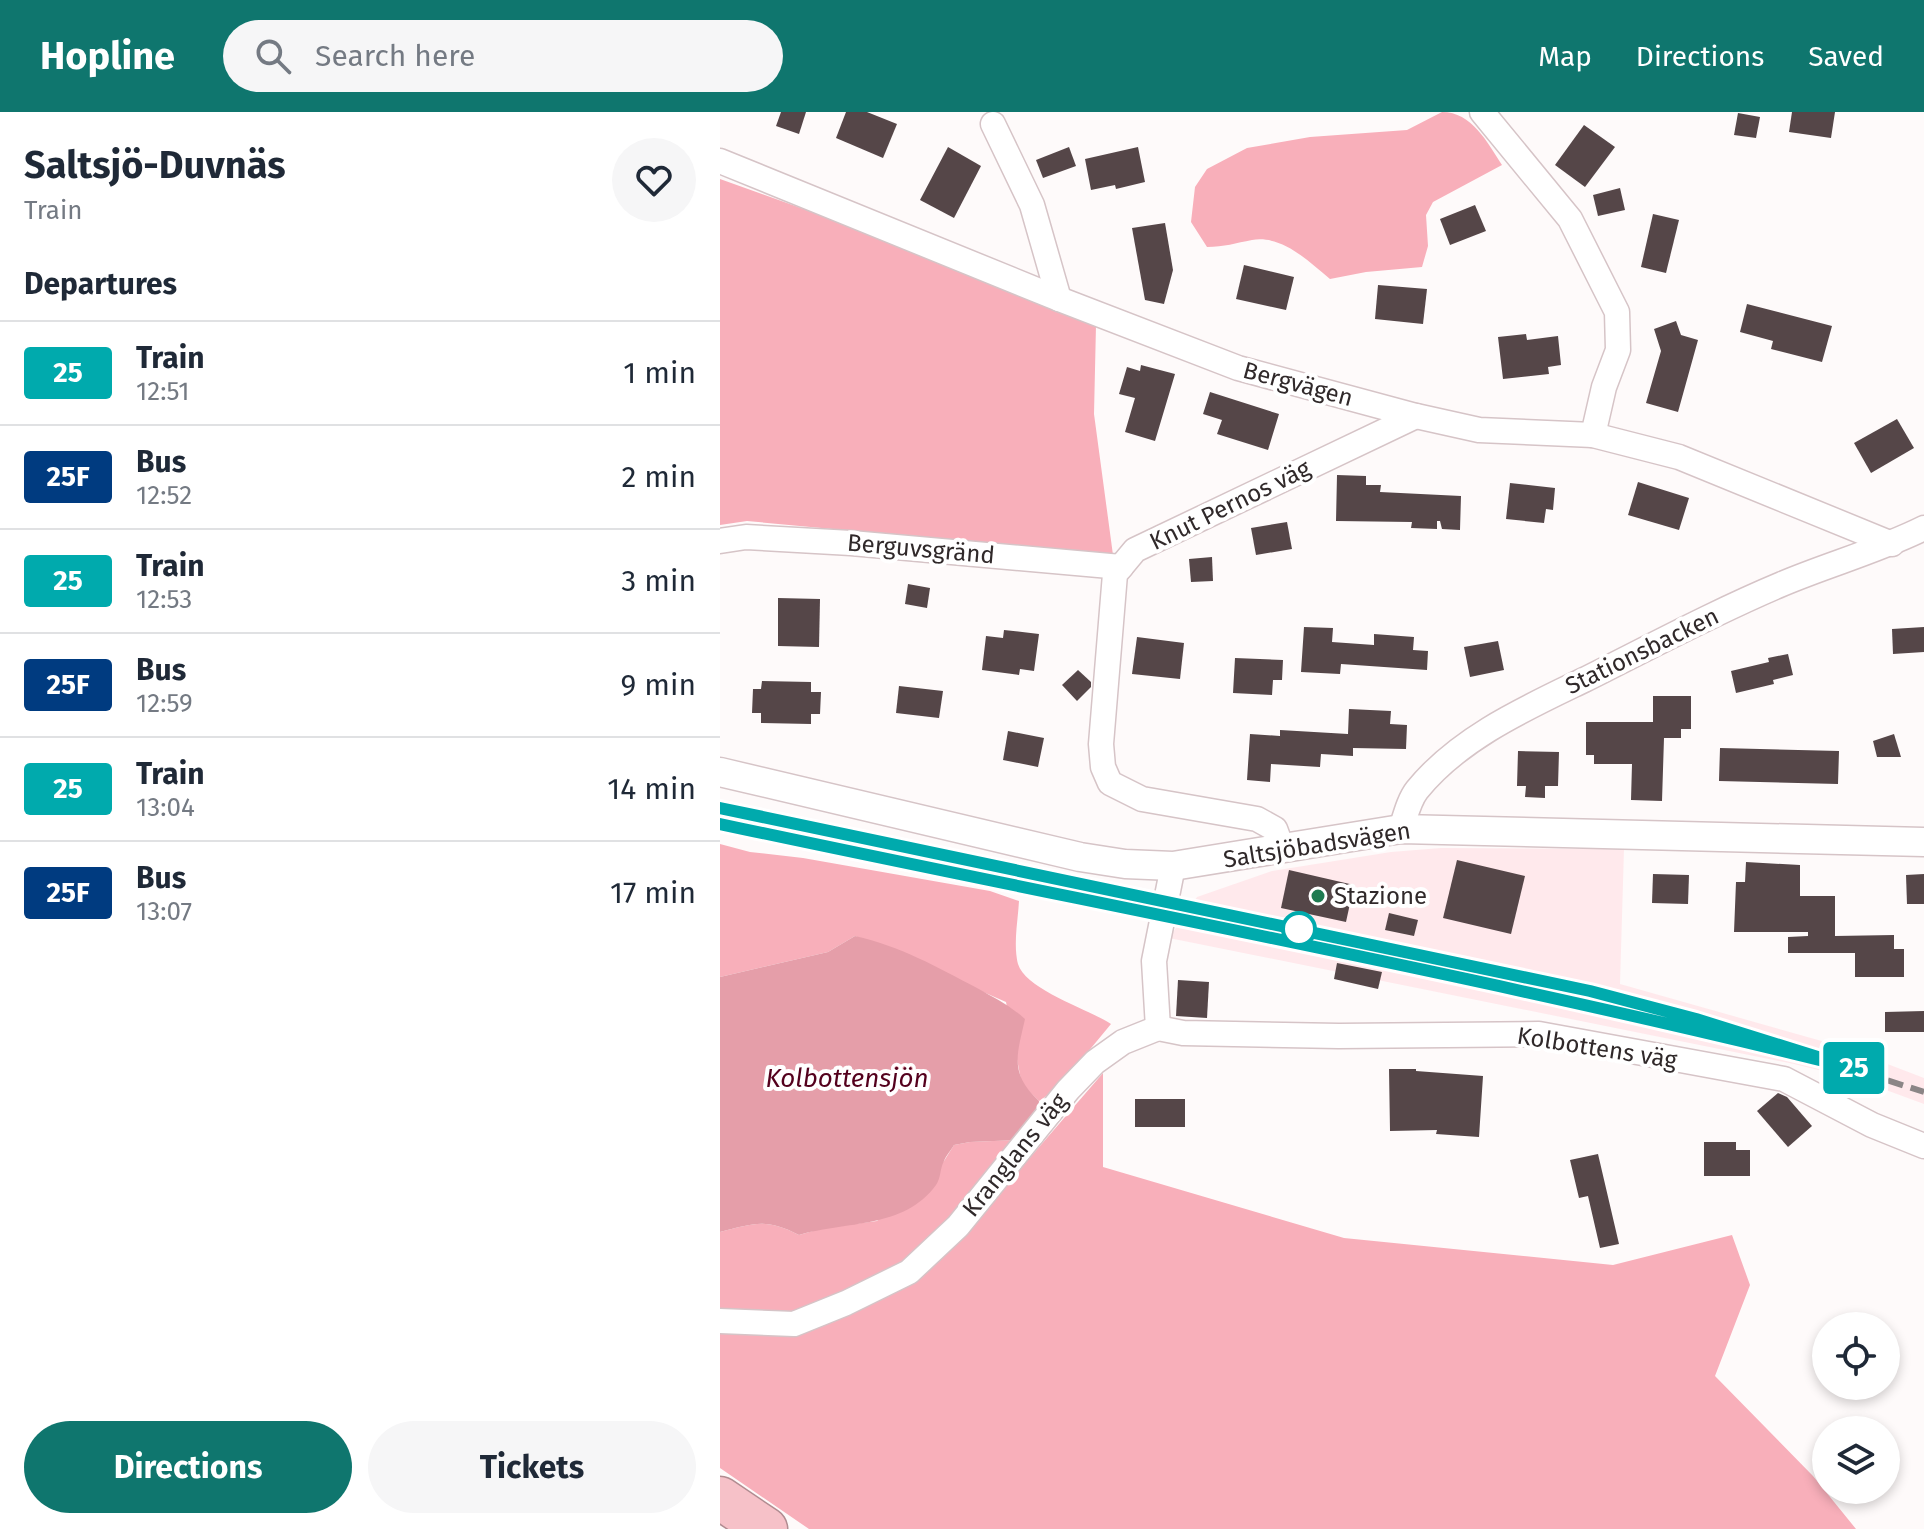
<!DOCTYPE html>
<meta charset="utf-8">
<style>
:root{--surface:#fff;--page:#f6f6f7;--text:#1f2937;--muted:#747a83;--line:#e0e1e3;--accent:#0f766e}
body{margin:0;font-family:"Fira Sans",sans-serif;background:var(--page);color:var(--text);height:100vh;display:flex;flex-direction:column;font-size:30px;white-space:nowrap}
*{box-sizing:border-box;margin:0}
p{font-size:26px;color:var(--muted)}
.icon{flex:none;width:44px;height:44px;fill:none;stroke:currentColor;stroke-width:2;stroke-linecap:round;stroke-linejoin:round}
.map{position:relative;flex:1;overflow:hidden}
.side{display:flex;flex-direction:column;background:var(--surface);width:720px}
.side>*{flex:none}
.badge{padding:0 16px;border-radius:6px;font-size:28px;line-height:52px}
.tools{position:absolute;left:1092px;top:1200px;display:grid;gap:16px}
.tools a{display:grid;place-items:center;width:88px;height:88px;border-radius:50%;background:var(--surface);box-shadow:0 4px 12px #0003;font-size:40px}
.map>.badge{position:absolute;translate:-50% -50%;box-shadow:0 0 0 4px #fff}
h2{padding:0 24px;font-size:30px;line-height:72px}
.round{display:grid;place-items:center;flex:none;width:84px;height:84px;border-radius:42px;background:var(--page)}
.overview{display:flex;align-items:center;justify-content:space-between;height:136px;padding:0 24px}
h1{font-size:38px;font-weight:700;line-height:60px}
.button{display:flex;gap:16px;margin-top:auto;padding:16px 24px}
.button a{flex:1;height:92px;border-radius:48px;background:var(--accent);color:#fff;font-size:32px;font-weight:700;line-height:92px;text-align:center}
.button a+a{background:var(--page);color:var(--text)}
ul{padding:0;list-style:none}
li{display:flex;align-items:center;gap:24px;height:104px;padding:0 24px;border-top:2px solid var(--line)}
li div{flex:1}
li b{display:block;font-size:30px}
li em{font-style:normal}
li .badge{min-width:88px;font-weight:700;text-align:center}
header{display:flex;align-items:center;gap:48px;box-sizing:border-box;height:112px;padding:0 40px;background:var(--accent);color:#fff}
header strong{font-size:38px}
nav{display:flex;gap:44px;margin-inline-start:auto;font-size:28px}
.search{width:560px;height:72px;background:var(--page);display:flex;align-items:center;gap:20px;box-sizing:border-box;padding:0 28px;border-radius:44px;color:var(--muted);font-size:30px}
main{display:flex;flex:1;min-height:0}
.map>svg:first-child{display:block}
</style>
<header>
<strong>Hopline</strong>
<div class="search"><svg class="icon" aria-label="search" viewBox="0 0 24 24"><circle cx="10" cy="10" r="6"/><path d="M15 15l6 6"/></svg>Search here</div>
<nav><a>Map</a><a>Directions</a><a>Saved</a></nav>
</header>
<main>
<section class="side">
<div class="overview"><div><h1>Saltsjö-Duvnäs</h1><p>Train</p></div><a class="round"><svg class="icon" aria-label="heart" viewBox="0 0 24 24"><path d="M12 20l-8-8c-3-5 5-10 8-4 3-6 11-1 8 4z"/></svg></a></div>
<h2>Departures</h2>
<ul>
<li><span class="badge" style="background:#00aaad;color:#fff">25</span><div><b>Train</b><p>12:51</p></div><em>1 min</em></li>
<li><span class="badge" style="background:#003b80;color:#fff">25F</span><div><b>Bus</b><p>12:52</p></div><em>2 min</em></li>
<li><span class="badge" style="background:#00aaad;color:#fff">25</span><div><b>Train</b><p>12:53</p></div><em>3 min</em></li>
<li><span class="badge" style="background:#003b80;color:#fff">25F</span><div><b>Bus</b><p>12:59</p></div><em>9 min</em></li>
<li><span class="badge" style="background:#00aaad;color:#fff">25</span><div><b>Train</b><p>13:04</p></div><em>14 min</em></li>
<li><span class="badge" style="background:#003b80;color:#fff">25F</span><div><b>Bus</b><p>13:07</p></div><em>17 min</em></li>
</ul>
<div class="button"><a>Directions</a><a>Tickets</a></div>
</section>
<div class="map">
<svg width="1204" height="1417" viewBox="0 0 1204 1417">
<rect width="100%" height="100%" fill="#fefafa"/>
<polygon fill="#ffe9ec" points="721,736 904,737 900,872 1123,935 1204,966 1204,992 1139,968 1074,952 449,826 477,785 552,759 671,740"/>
<g fill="#f8afba">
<path d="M722,0C752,0 767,30 782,53L713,90L706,103L708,134L702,155L646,160L610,167C588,149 563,123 532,128C516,131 504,135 487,135L471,110L475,75L487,57L527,36L590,25L687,18Z"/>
<polygon points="0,67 156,123 376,213 374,302 393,443 27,409 0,413"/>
<path d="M0,732L30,740L83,746L270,779L299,789C298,808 293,833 298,852C306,878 368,897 391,912L338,976L319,989L302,973L286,890L135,824L108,840L0,865Z"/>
<polygon points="383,961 383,1055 624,1126 893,1153 1012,1123 1030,1173 995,1264 1093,1364 1136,1417 89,1417 0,1356 0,1220 67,1221 245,1121"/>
<path d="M297,1028L233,1109L188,1148L121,1182L70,1203L0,1200V1120C35,1111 46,1106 79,1123L103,1116L157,1109L224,1049L234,1033L250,1030Z"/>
</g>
<path fill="#e59ea9" d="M135,824C180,834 217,855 257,876C276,887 288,892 305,907C297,943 289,961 319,989L317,1005L298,1028L250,1030L234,1033C231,1038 226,1044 224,1049C220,1056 221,1066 216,1073C184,1117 126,1109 79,1123C46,1106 35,1111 0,1120V865L108,840Z"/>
<g fill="#554648">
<polygon points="61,0 86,0 79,22 56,14"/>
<polygon points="126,0 147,0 177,12 163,46 116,26"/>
<polygon points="1072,0 1115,0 1111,26 1069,20"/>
<polygon points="1018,1 1040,5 1036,26 1014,23"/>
<polygon points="864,13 895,35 865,75 835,53"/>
<polygon points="228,35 261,54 234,106 200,88"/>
<polygon points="349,35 356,54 323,66 316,48"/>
<polygon points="418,35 425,70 396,77 395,73 371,78 365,47"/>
<polygon points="900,76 905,98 878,104 873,83"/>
<polygon points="755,93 766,119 730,133 720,107"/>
<polygon points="933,102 959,108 946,161 921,155"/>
<polygon points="445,111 453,158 444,192 425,188 412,116"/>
<polygon points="524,153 574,165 566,198 516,187"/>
<polygon points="658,173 707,177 703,212 655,207"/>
<polygon points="1027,192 1112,214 1102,250 1051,237 1053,229 1020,220"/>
<polygon points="956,209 961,223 978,228 958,300 926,291 941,239 934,217"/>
<polygon points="806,222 807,228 838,224 841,253 828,255 829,262 783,267 778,225"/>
<polygon points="421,253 455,262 435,329 405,320 415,286 399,282 407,255 420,259"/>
<polygon points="490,280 559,302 548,338 497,322 502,308 483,302"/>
<polygon points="1177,307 1194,336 1151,361 1134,331"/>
<polygon points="617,363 646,364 646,373 661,373 660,380 741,384 740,418 722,417 720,409 717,409 717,417 691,416 692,410 616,409"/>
<polygon points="918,370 969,386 959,418 908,403"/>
<polygon points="790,371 835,376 833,398 826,397 824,411 786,407"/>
<polygon points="567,410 572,437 536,443 531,416"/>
<polygon points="492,445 493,469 471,470 469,447"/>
<polygon points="188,472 210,476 207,496 185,492"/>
<polygon points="58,486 100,487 99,535 58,534"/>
<polygon points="584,515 613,516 612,530 654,533 654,522 694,525 693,538 708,539 707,558 621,552 620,562 581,560"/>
<polygon points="1204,515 1204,540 1173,542 1172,517"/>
<polygon points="284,518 319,522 314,559 300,557 299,563 262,558 266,524 283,526"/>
<polygon points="417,525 464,531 460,567 412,562"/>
<polygon points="778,529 784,558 750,565 744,535"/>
<polygon points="1068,542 1073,563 1053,568 1054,572 1016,581 1011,559 1049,550 1048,546"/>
<polygon points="515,546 563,548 562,568 553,568 552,583 513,581"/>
<polygon points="358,558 371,570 371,575 357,589 342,573"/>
<polygon points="42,569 91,570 91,580 101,580 100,602 91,602 91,612 41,611 41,601 32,601 33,577 41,577"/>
<polygon points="179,574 223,579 219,606 176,601"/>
<polygon points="933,584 971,584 971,617 961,617 961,626 944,626 942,689 911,688 912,652 874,652 874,643 866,643 866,610 933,610"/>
<polygon points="629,597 671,599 670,612 687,613 686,637 633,636 633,644 601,642 600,655 551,652 550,670 527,668 530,622 560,624 560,618 628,622"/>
<polygon points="288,619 324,626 318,655 283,648"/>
<polygon points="1174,622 1181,645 1157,645 1153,629"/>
<polygon points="1000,636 1119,639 1118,672 999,669"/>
<polygon points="798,639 839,640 838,674 825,674 825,686 805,685 806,674 797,674"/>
<polygon points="737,748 805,764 791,822 723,806"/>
<polygon points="1026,750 1080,753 1080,784 1115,784 1115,824 1174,823 1174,837 1184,837 1184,865 1135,865 1135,841 1068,841 1068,825 1088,824 1088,820 1014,820 1016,770 1025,770"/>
<polygon points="569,758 634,773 626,810 561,796"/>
<polygon points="933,762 969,763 968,792 932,791"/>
<polygon points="1204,762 1204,792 1187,792 1186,763"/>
<polygon points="669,801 698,808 694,824 665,818"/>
<polygon points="617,851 662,860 658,877 614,867"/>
<polygon points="458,868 489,870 487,906 456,904"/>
<polygon points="1204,899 1204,920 1165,920 1165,900"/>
<polygon points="669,957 696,957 696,959 763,964 759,1025 716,1022 717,1018 670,1019"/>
<polygon points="1058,981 1067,985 1092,1014 1068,1035 1037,999"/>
<rect x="415" y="987" width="50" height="28"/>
<polygon points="984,1030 1016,1030 1016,1038 1030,1038 1030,1064 984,1064"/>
<polygon points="878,1042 899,1132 880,1136 868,1084 859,1086 850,1048"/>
</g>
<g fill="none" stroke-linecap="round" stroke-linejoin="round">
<defs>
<g id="minor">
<polyline points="762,0 850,107 897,200 898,238 884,275 873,323"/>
<polyline points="273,12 312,93 339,187"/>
<polyline points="0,49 339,187 518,256 696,304 759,318 873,323 959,345 1172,432"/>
<polyline points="0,429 26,425 131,431 401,455"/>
<path d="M681,717C685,705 689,688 697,678C739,626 806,596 864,568C930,535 995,500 1062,472C1109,452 1158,439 1204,416"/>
<polyline points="562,736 555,717 537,707 422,687 390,671 383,655 381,632 395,462 415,438 696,304"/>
<polyline points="438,916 463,921 619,924 819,922 1064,967 1152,1013 1204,1034"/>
<polyline points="0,1209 74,1212 126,1191 189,1160 238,1114 348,978 375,950 403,930 438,916 434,849 453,754"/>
</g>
<polyline id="tertiary" points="0,660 360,745 405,752 453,754 681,717 1204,730"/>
<polyline id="motorway" points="0,1386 46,1417"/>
</defs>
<use href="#minor" stroke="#d6c4c7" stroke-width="27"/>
<use href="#tertiary" stroke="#d6c4c7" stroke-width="31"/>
<use href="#motorway" stroke="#b18c91" stroke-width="45"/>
<use href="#minor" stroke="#fff" stroke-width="24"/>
<use href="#tertiary" stroke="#fff" stroke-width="28"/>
<use href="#motorway" stroke="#f6c1c8" stroke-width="42"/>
<g stroke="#8b8586" stroke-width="6" stroke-dasharray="16 8" stroke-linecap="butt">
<polyline points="0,696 870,879 976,907 1204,980"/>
<polyline points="0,712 342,781 946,910"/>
</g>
</g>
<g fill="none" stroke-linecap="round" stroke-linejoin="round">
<defs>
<path id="line" d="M0,696L870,879L976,907L1136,957C760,863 379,793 0,712"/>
</defs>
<use href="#line" stroke="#fff" stroke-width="18"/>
<use href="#line" stroke="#00aaad" stroke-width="12"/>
</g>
<circle fill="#1e7b51" stroke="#fff" stroke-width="3" cx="598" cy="784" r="8"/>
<circle fill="#fff" stroke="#00aaad" stroke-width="4" cx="579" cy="817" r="16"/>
<g text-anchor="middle" stroke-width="8" stroke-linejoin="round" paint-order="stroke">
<g font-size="24" fill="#30292a" stroke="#fff">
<text transform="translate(578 272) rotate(15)" y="8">Bergvägen</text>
<text transform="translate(510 393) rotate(-26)" y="8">Knut Pernos väg</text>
<text transform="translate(201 437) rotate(5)" y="8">Berguvsgränd</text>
<text transform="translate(922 539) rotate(-26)" y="8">Stationsbacken</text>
<text transform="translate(597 733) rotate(-9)" y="8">Saltsjöbadsvägen</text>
<text transform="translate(877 936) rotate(9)" y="8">Kolbottens väg</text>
<text transform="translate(295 1043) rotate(-51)" y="8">Kranglans väg</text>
</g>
<g font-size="24" fill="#30292a" stroke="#fff" text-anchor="start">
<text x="614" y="792">Stazione</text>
</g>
<g font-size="26" font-style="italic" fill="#54001d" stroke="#fff">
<text x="127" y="975">Kolbottensjön</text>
</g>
</g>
</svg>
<div class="tools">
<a><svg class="icon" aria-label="locate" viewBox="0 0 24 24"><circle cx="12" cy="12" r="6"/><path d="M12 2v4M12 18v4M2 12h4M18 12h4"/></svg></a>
<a><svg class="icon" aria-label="layers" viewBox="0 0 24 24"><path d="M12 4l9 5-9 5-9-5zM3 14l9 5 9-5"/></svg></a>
</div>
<b class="badge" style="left:1134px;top:956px;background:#00aaad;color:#fff">25</b>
</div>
</main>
